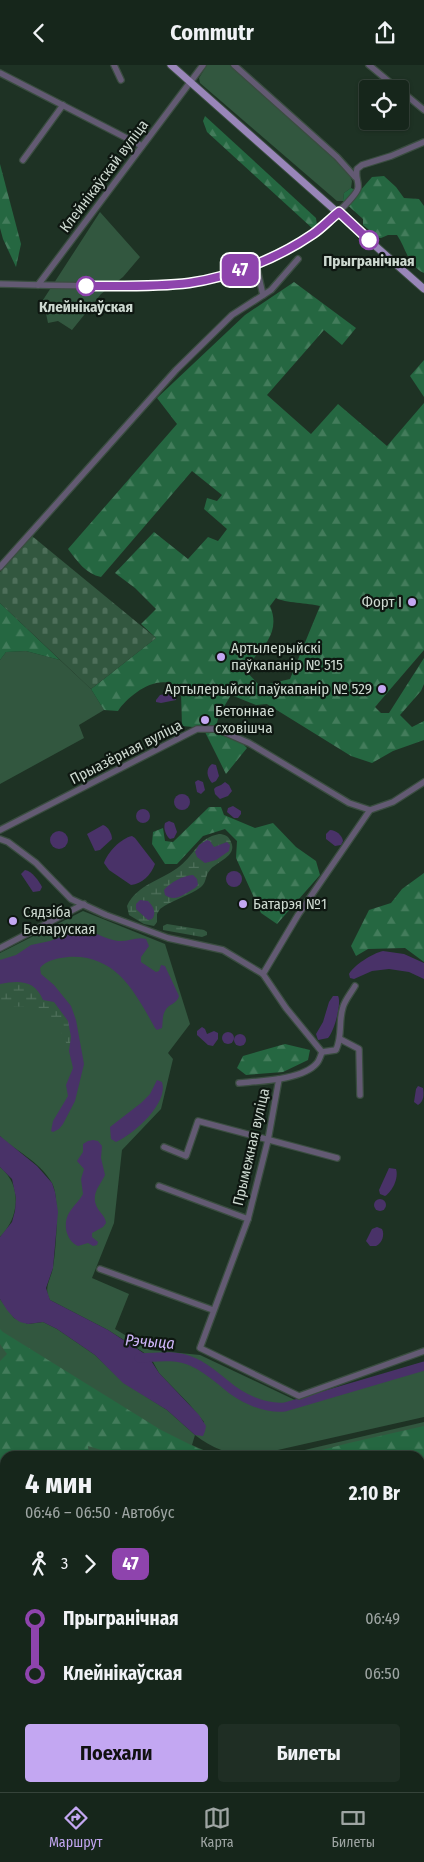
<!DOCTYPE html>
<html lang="ru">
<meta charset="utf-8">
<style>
:root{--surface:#16261b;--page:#1f2e24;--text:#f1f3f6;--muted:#9ea5a3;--line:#35433a;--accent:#c3a7f2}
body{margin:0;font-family:"Fira Sans Condensed",sans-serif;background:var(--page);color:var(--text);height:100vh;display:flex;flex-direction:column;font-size:19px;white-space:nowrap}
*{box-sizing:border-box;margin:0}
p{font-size:16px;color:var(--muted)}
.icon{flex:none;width:28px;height:28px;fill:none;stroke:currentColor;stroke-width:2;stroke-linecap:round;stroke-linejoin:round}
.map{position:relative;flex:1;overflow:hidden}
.details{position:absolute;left:0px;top:1386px;width:425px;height:341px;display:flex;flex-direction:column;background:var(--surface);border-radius:15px 15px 0 0;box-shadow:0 1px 4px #0004,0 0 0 1px var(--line)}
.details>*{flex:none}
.badge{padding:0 10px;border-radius:8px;font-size:18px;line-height:32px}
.tools{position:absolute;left:359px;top:15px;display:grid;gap:10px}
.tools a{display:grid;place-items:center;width:50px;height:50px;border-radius:5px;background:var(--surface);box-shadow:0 1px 4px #0004,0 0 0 1px var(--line);font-size:25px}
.map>.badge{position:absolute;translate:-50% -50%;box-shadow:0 0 0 2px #fff}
.legs{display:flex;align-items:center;gap:8px;height:55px;padding:0 25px;font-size:16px}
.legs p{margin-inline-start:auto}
.head{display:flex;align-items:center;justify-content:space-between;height:85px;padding:0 25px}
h1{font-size:28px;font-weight:700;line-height:38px}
.cta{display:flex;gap:10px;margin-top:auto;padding:10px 25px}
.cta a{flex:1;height:58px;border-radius:5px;background:var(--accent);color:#111;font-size:20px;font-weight:700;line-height:58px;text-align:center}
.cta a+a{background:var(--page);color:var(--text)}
ul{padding:0 25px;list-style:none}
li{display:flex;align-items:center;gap:18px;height:55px;font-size:19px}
li i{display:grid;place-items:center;width:8px;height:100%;margin:0 6px;background:currentColor}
li i::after{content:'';width:12px;height:12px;margin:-6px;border:4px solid;border-radius:50%;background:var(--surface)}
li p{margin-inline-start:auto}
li:first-child i{background:linear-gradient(#0000 50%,currentColor 0)}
li:last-child i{background:linear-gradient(currentColor 50%,#0000 0)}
header{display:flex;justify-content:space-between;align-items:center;height:65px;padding:0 25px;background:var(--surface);font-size:22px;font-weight:700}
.tabs{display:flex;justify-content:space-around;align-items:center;height:70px;border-top:1px solid var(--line);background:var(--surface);font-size:14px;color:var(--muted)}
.tabs a{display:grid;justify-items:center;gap:2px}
.tabs .active{color:var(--accent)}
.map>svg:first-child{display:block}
</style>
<header><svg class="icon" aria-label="back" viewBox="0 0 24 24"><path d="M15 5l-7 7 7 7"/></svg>Commutr<svg class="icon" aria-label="share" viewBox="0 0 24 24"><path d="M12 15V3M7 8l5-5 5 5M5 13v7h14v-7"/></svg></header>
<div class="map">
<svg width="424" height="1727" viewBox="0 0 424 1727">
<defs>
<pattern id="forest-firs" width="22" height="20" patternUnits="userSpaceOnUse" patternTransform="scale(1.25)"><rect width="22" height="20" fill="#256741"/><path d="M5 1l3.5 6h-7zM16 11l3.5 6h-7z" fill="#437c5b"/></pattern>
<pattern id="wetland-marsh" width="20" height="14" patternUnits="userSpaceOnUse" patternTransform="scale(1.25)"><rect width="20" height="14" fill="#32573f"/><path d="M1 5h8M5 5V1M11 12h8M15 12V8" fill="none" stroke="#4e6f5a"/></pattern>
<pattern id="cemetery-stones" width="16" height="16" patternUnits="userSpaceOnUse" patternTransform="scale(1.25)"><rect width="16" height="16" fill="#32573f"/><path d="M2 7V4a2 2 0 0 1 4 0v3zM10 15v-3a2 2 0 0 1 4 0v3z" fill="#4e6f5a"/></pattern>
</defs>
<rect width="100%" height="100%" fill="#1e3224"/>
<g fill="#32573f">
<polygon points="207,0 230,0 328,88 349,109 352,116 351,123 344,128 343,136 337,136 200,18 199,13"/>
<polygon points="100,147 140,192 123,212 101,229 72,265 58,256 48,258 43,235"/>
<polygon points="26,586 60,595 91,624 104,645 79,660 84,673 0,719 0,595 6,587"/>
<path d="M83,846L165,879L190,959L168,988L173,994L161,1044L122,1085L114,1158L92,1213L129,1229L115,1264L150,1285L200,1290L295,1335L424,1297V1352L260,1389C235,1391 215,1386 195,1370L192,1380L217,1391H5V1708L0,1706V1234L14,1253L28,1259L43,1257L57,1264L95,1290L123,1317L167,1345L195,1370L204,1357L189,1339L159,1308L152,1295L143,1287L108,1265L50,1235C43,1222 51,1215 53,1202C56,1185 60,1132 52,1118C39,1095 16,1087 0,1071V888Z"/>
<path d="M0,1102C23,1121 19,1153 0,1172Z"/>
<polygon points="424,1357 424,1479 420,1477 420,1391 279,1391"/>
<polygon points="420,1530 424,1531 424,1727 180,1727 185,1722 420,1722"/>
</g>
<g fill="url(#forest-firs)" fill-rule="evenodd">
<polygon points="205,51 316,153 317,160 312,163 207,67 203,56"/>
<polygon points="0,99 21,179 16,202 3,174 0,163"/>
<path d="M384,111L396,122L404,133L419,134L424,141V208C408,201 406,183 397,170H388L381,173H379L363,160V154L343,136L344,128L351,123L359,127L372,112Z"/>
<path d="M294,217L356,263L342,280L324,265L267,330L311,369L338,339L387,381L424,338V585L375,642L381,648H389L424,593V619L421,626L400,650L412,662L424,656V675L393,686L372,698L351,691L267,639L256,640L231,630L219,650L215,665L240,676L247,683L226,709L205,667L193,662L182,661L181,627C178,624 175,620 172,619C153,611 127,632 118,646L104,645L91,624L156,573L141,559L156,544L135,523L115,508L154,467L188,494L208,472L218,476L227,464L204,444L207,433L217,436L222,430L192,406L101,512C86,509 77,496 68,484L177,359L157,333L245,250ZM276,533C285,538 308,538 320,541L290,614L260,621L244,604C260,585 282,569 270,541Z"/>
<polygon points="424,295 424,332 410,311"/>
<polygon points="0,538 60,595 26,586 6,587 0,595"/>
<polygon points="209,742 221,742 224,750 255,763 273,758 296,782 316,796 320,810 277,859 261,848 236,793 237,776 225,764 203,771 177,799 165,799 152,779 153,767 163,763 165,776 173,777"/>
<polygon points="424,808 424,897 405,883 368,884 356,891 351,881 369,845 391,838 402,824"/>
<polygon points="285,979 310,985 308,995 283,1007 246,1010 237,1003 243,991"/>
<polygon points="0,1264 3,1267 161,1365 213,1391 121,1391 88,1381 89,1391 5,1391 5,1427 0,1429 0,1296 7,1289 0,1279"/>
<polygon points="424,1361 424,1415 420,1417 420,1391 299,1391 349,1378"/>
<polygon points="0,1512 5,1512 5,1553 0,1554"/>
<polygon points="5,1563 5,1708 0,1706 0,1564"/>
</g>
<g fill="url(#wetland-marsh)">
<path d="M219,769C224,769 229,771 231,777C238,791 216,797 210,805C205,810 207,817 201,822C189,831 172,835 160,844L157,849V857L154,861L144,859L129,850L127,841C137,819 163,815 180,801C195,789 198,773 219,769Z"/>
<polygon points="167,859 204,865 207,867 207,870 202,872 163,865 163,861"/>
<path d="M16,917C27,918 40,920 42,933L54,937L69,956L71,975L69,986C60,954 33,933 0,945V919Z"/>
</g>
<polygon fill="url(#cemetery-stones)" points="32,471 156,573 91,624 0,538 0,507"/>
<g fill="#493268">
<polygon points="170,628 177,630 176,635 161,638 156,637 156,635 160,630"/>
<path d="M212,699L216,700L219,711L216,716L212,718C207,712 205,704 212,699Z"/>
<polygon points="198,715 203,717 205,725 201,729 197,727 195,717"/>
<polygon points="225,717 229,720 232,726 228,731 220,734 215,729 214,724 216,722 221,720"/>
<circle cx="182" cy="737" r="8"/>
<polygon points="233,741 241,746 241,749 238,753 234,753 227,747 228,743"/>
<circle cx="143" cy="751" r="7"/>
<path d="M169,756L174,758L177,767L174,773L170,774C166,771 163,763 165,758Z"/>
<path d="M103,760C108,761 112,769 112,774L100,785L95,786L87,769Z"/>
<path d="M330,765C336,765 342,770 343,776L341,780L335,781L326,774V769Z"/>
<circle cx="59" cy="775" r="9"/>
<path d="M132,771L135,773L155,799C151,810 142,819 131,820L109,805L104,798C107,788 121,773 132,771Z"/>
<polygon points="207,775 210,776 214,782 227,777 230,780 229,786 216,795 205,798 197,792 195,787 199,780"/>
<path d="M25,805C32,806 39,816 42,822L40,826L33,827L21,809Z"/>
<circle cx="234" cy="814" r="8"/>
<path d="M193,810L197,814L198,820L195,823C186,828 175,838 165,830L164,825C171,817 182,811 193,810Z"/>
<path d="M140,835L148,836C153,841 157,848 152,854L148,855L136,844V839Z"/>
<path d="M79,865C93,865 104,874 118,876C128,877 137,871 146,874L149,881L141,892V897L156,907L159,906L161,900L165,901L179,931C177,939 168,939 165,946C162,951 163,957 162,963L157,965L155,963C135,927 116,889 68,892C59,893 46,895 40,903L41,909L54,920L71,941L76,955L84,999L75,1036L63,1059L59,1064L53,1067L51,1066L53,1056L68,1031L66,1020L73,1003L69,986L71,972L68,956L54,937L43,935C35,915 19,915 0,919V895L16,890L31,880L50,876Z"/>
<path d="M383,886L404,889L424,898V914L409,907L389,904L372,906L354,914L350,913L349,909C354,900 373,888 383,886Z"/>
<path d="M333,931H338C342,938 334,967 328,973L318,975L316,969L323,957L329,937Z"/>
<polygon points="202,962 205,964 207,969 214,966 218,968 218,974 213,981 208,980 197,970 197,966"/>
<circle cx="228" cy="973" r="6"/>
<circle cx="240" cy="975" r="6"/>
<path d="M157,1015L162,1017C169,1038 134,1069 116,1077L111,1074L110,1062L141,1038L150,1029Z"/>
<path d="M418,1021L423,1023C424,1030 424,1036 418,1040L414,1037L416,1024Z"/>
<polygon points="0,1071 37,1101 52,1118 55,1127 58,1147 53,1203 46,1223 50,1235 108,1265 148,1291 159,1308 199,1350 206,1361 205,1366 203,1371 195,1370 167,1345 123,1318 95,1290 57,1264 43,1257 28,1259 20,1257 14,1253 7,1245 0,1234 0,1172 12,1157 15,1146 16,1133 12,1114 0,1102"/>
<path d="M93,1075L98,1076L102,1081L101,1093L105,1110C99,1122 90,1130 98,1144C101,1149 105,1151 106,1158L103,1162L92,1168V1172L98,1177L97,1180L93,1181L88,1178L78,1181C65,1175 62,1156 71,1145C75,1139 80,1135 83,1129L81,1114L84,1104L77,1096L83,1087V1079L88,1076Z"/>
<path d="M389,1103L396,1104C399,1113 392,1127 385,1131L380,1129L379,1125Z"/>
<circle cx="380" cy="1140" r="6"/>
<path d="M377,1162L382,1164C385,1170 382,1178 376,1181H370L366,1176L372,1164Z"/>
<polygon points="420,1477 424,1479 424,1531 420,1530"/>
<polygon points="0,1706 5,1708 5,1722 185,1723 180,1727 0,1727"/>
</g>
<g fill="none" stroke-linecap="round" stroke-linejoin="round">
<path stroke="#493268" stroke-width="9" d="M139,1293C158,1292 176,1289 193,1297C205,1302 215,1311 225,1319C241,1333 264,1344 285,1342L424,1301"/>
<defs>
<g id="minor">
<polyline points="114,0 121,15"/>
<polyline points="234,0 337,92 355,112"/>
<polyline points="369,0 398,24"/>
<polyline points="0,8 142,81"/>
<polyline points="400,25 424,45"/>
<polyline points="23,95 63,40"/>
<polyline points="256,199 263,230"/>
<path d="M0,219C48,220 96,222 145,220C169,219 193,218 217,213C255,203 301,180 331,154C337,148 357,130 358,123C359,116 355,113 357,104L362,100L391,91L424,77"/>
<polyline points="38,220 203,0"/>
<polyline points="0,502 176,305 232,250 271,225 298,194"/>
<polyline points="0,765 197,664 217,664 249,678 349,738 370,745"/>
<polyline points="0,774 8,777 36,798 71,834 106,850 168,873 223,885 263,909 286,943 322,987"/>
<polyline points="0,883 84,839"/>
<polyline points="263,909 298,850 370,745 393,737 424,717"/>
<polyline points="340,974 359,984 360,1030"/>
<path d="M322,987L336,985C343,969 338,958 343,942C345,935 351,928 355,921"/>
<polyline points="279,1014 268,1075 248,1154 200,1283 299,1331 424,1286"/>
<path d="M239,1018C260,1016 303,1015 317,998C319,996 321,990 322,987"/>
<polyline points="164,1082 186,1091 198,1056 337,1093"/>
<polyline points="159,1121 248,1154"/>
<polyline points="100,1204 213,1245"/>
</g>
<polyline id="major" points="171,0 424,224"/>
</defs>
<use href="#minor" stroke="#3a4d40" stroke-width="8"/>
<use href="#major" stroke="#3a4d40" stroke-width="9"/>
<use href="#minor" stroke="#635a73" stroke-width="5.5"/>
<use href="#major" stroke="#9986b9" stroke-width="7"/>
</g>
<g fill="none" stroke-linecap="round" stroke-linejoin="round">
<defs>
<path id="line-1" d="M86,221C118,221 158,222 189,218C231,212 278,193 313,169C322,163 330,154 339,147L369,175"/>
</defs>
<use href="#line-1" stroke="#fff" stroke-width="11"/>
<use href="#line-1" stroke="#8e44ad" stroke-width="8"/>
</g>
<g fill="#fff" stroke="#8e44ad" stroke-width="2.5">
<circle cx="369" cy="175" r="9"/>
<circle cx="86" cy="221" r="9"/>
</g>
<g fill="#c3a7f2" stroke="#0e1711" stroke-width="2">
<circle cx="412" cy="537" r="5"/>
<circle cx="221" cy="592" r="5"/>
<circle cx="382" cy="624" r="5"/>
<circle cx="205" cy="655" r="5"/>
<circle cx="243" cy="839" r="5"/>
<circle cx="13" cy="856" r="5"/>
</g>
<g text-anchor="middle" stroke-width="4.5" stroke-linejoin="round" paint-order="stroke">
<g font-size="15" fill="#cdd9d0" stroke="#0e1711">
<text transform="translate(104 111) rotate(-53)" y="5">Клейнікаўскай вуліца</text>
<text transform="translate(126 687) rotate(-27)" y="5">Прыазёрная вуліца</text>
<text transform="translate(251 1082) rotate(-77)" y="5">Прымежная вуліца</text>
</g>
<g font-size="15" font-weight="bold" fill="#cdd9d0" stroke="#0e1711">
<text x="369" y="201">Прыгранічная</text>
<text x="86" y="247">Клейнікаўская</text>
</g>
<g font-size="15" fill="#cdd9d0" stroke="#0e1711" text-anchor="start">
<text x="402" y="542" text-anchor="end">Форт I</text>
<text x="231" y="588">Артылерыйскі<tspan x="231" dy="17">паўкапанір № 515</tspan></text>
<text x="372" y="629" text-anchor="end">Артылерыйскі паўкапанір № 529</text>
<text x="215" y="651">Бетоннае<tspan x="215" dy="17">сховішча</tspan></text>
<text x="253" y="844">Батарэя №1</text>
<text x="23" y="852">Сядзіба<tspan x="23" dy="17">Беларуская</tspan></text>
</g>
<g font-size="16" font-style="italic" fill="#cfb5f9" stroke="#0e1711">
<text transform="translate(150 1276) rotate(4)" y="6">Рэчыца</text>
</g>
</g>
</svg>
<div class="tools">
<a><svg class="icon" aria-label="locate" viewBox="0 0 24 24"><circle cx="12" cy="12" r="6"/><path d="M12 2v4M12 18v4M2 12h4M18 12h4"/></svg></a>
</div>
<b class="badge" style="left:240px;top:205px;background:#8e44ad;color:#fff">47</b>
<section class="details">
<div class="head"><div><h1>4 мин</h1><p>06:46 – 06:50 · Автобус</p></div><b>2.10 Br</b></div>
<div class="legs"><svg class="icon" aria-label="walk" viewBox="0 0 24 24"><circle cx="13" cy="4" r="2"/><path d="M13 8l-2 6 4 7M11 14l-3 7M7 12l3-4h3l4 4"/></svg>3<svg class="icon" aria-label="forward" viewBox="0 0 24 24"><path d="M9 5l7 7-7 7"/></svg><b class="badge" style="background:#8e44ad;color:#fff">47</b></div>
<ul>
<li><i style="color:#8e44ad"></i><b>Прыгранічная</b><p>06:49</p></li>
<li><i style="color:#8e44ad"></i><b>Клейнікаўская</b><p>06:50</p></li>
</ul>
<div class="cta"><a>Поехали</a><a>Билеты</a></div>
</section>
</div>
<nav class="tabs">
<a class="active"><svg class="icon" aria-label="directions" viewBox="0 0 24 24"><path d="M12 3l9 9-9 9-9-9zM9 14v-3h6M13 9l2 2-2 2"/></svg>Маршрут</a>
<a><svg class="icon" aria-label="map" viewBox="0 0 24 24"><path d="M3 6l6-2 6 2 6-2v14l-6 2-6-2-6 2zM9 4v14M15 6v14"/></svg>Карта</a>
<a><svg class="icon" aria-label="tickets" viewBox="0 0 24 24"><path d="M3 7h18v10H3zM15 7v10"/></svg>Билеты</a>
</nav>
